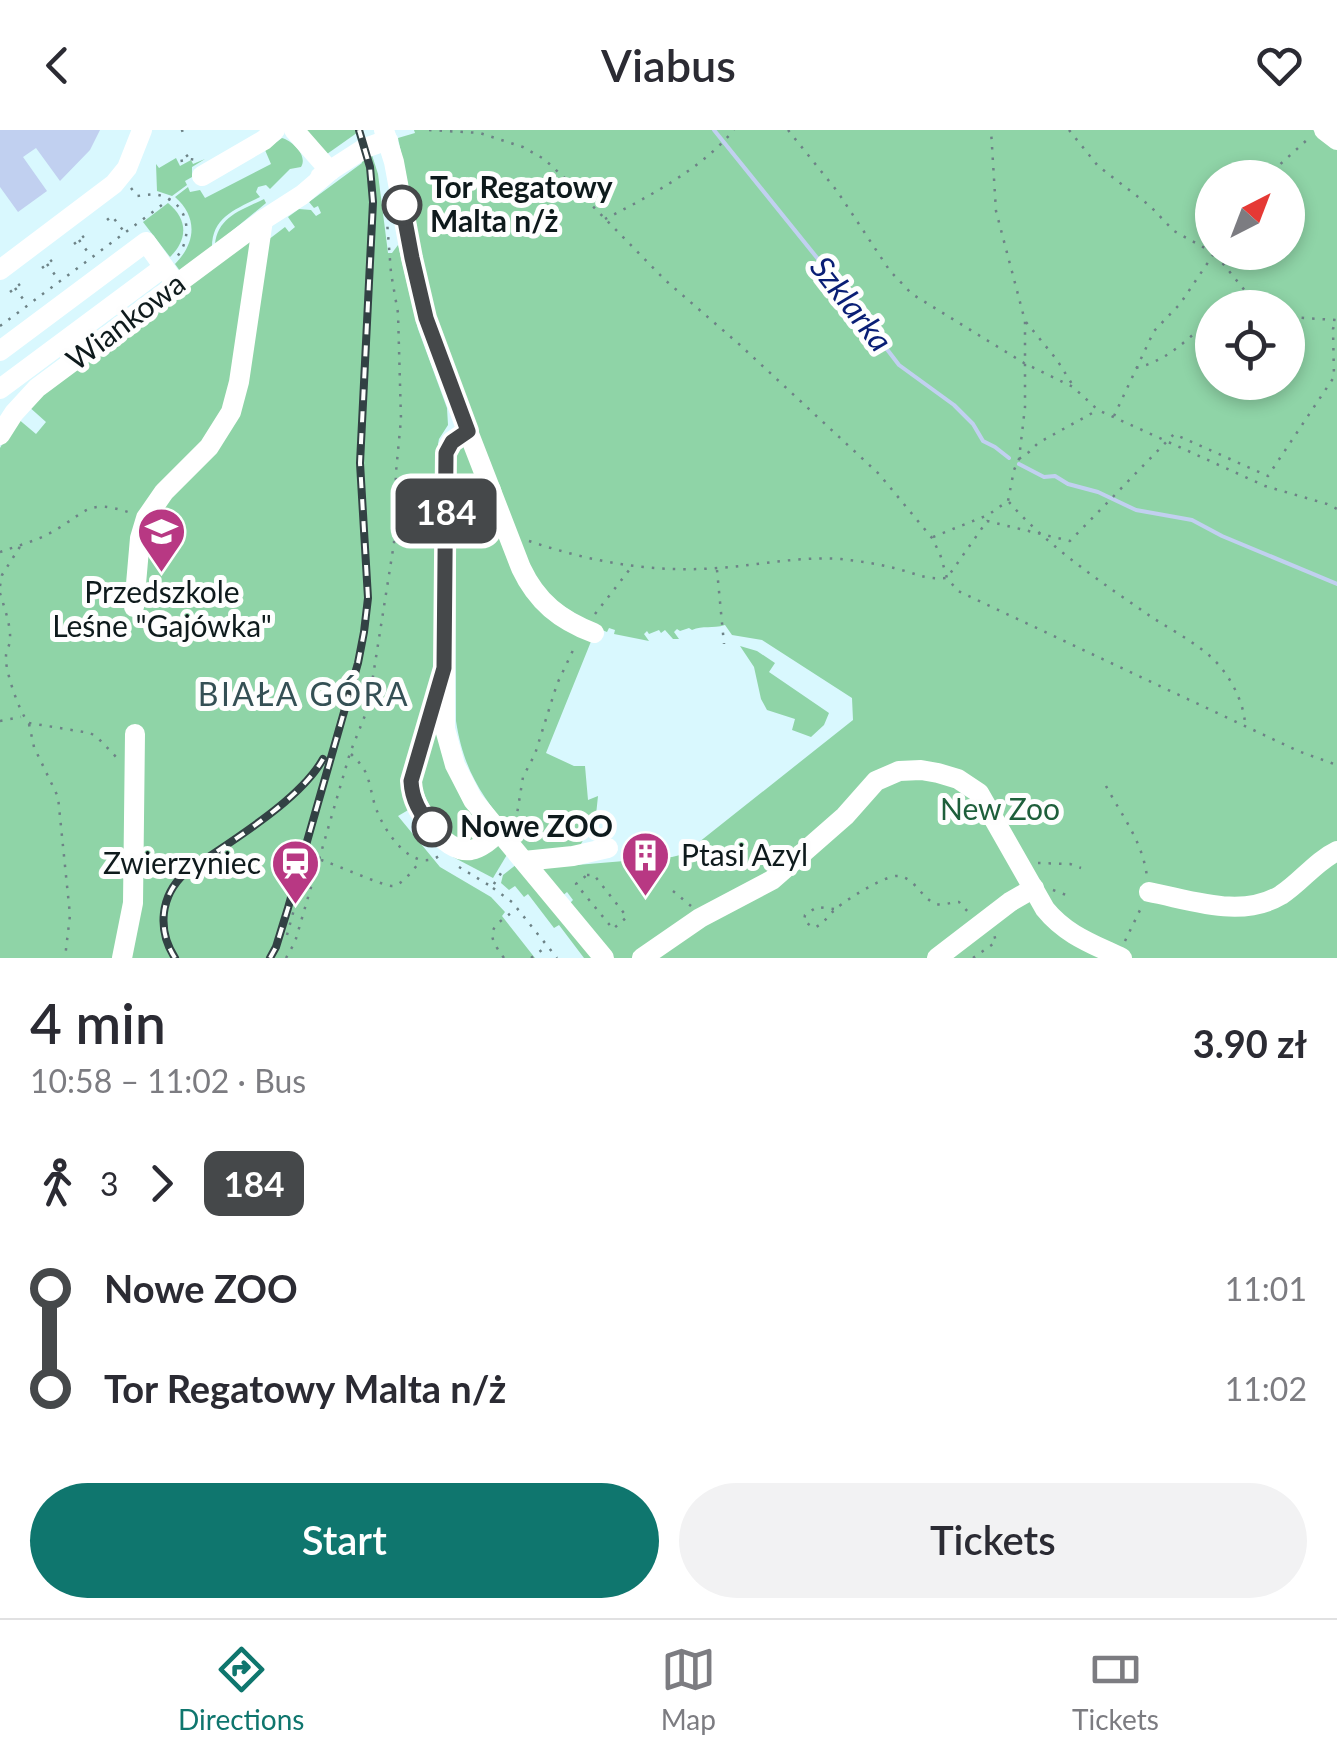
<!DOCTYPE html>
<meta charset="utf-8">
<style>
:root{--surface:#fff;--page:#f2f2f3;--text:#2b2b33;--muted:#7c7c81;--line:#e1e1e2;--accent:#0f766e}
body{margin:0;font-family:Lato,sans-serif;background:var(--page);color:var(--text);height:100vh;display:flex;flex-direction:column;font-size:38px;white-space:nowrap}
*{box-sizing:border-box;margin:0}
p{font-size:32px;color:var(--muted)}
.icon{flex:none;width:55px;height:55px;fill:none;stroke:currentColor;stroke-width:2;stroke-linecap:round;stroke-linejoin:round}
.map{position:relative;height:828px;overflow:hidden}
.details{display:flex;flex-direction:column;background:var(--surface);flex:1}
.details>*{flex:none}
.badge{padding:0 20px;border-radius:15px;font-size:35px;line-height:65px}
.needle{width:65px;rotate:42deg}
.controls{position:absolute;left:1195px;top:30px;display:grid;gap:20px}
.controls a{display:grid;place-items:center;width:110px;height:110px;border-radius:50%;background:var(--surface);box-shadow:0 5px 15px #0003;font-size:50px}
.map>.badge{position:absolute;translate:-50% -50%;box-shadow:0 0 0 5px #fff}
.legs{display:flex;align-items:center;gap:15px;height:110px;padding:0 30px;font-size:32px}
.legs p{margin-inline-start:auto}
.head{display:flex;align-items:center;justify-content:space-between;height:170px;padding:0 30px}
h1{font-size:55px;font-weight:600;line-height:75px}
.cta{display:flex;gap:20px;margin-top:auto;padding:20px 30px}
.cta a{flex:1;height:115px;border-radius:60px;background:var(--accent);color:#fff;font-size:40px;font-weight:600;line-height:115px;text-align:center}
.cta a+a{background:var(--page);color:var(--text)}
ul{padding:0 30px;list-style:none}
li{display:flex;align-items:center;gap:35px;height:100px;font-size:38px}
li i{display:grid;place-items:center;width:15px;height:100%;margin:0 12px;background:currentColor}
li i::after{content:'';width:25px;height:25px;margin:-12px;border:8px solid;border-radius:50%;background:var(--surface)}
li p{margin-inline-start:auto}
li:first-child i{background:linear-gradient(#0000 50%,currentColor 0)}
li:last-child i{background:linear-gradient(currentColor 50%,#0000 0)}
header{display:flex;justify-content:space-between;align-items:center;height:130px;padding:0 30px;background:var(--surface);font-size:45px;font-weight:600}
.tabs{display:flex;justify-content:space-around;align-items:center;height:140px;border-top:2px solid var(--line);background:var(--surface);font-size:28px;color:var(--muted)}
.tabs a{display:grid;justify-items:center;gap:5px}
.tabs .on{color:var(--accent)}
.map>svg:first-child{display:block}
</style>
<header><svg class="icon" aria-label="back" viewBox="0 0 24 24"><path d="M15 5l-7 7 7 7"/></svg>Viabus<svg class="icon" aria-label="heart" viewBox="0 0 24 24"><path d="M12 20l-8-8c-3-5 5-10 8-4 3-6 11-1 8 4z"/></svg></header>
<div class="map">
<svg width="1337" height="828" viewBox="0 0 1337 828">
<rect width="100%" height="100%" fill="#d9f8fe"/>
<g fill="#8fd4a7" fill-rule="evenodd">
<polygon points="303,0 361,0 327,24"/>
<path d="M414,0H1313L1337,18V828H584L559,795L554,798L528,764L524,767L515,756L509,760L501,753L503,745L517,734L568,775L573,770L567,762L561,767L541,738L672,727L684,724L853,590L852,568L762,510L732,505L725,495C712,499 703,495 692,500L689,498L680,501L677,499L674,502L679,509H673L665,500L661,503L659,500L649,504L647,501L644,504L649,511L614,504L615,500L609,498L607,502L597,498L537,459L448,233L415,110L417,98L398,8L415,3ZM1212,48H1288V122H1212ZM1212,178H1288V252H1212Z"/>
<path d="M282,8C293,11 308,26 301,37L290,39L270,59L266,55L258,57L256,62L260,67C236,79 212,87 212,117L180,141L175,134C196,113 198,87 175,67L188,57L190,62L200,60L205,68L271,34L265,20Z"/>
<polygon points="371,22 378,44 388,123 392,123 398,115 418,199 447,278 448,295 439,309 438,314 441,316 439,536 410,679 398,686 440,737 491,767 505,782 502,786 535,828 0,828 0,318 17,288 36,304 46,292 27,275 253,107 264,113 285,97 289,102 295,97 288,87 299,79 311,80 316,86 321,83 318,76 314,78 309,72 362,33 361,30"/>
<polygon points="176,28 180,36 191,30 193,34 205,29 192,37 192,47 185,51 187,55 172,66 157,61 156,34 159,38"/>
<path d="M264,69L266,73L215,115C217,87 242,80 264,69Z"/>
<path d="M168,73C188,89 188,110 170,127L143,92Z"/>
<path d="M463,316L467,318L520,449L592,509L546,623L574,636H585L588,670L598,666L596,685L580,716L535,722L527,721C490,676 465,650 456,591L455,327L459,317Z"/>
<polygon points="740,516 757,521 775,533 769,542 829,583 824,595 811,607 792,600 795,589 767,580 761,569 754,537"/>
<polygon points="437,590 482,696 479,709 457,715 416,663"/>
<polygon points="496,712 508,723 493,748 453,727"/>
</g>
<polygon fill="#c1d0f0" points="0,0 100,0 90,20 60,51 36,18 23,27 47,61 18,82 0,57"/>
<g fill="none" stroke-linecap="round" stroke-linejoin="round">
<g stroke="#c1d0f0" stroke-width="4">
<polyline points="714,0 818,129 899,235 954,275 973,294 983,311 995,317 1009,328"/>
<polyline points="1019,334 1044,347 1055,346 1068,354 1098,362 1136,380 1192,390 1222,406 1337,454"/>
</g>
<g stroke="#6d8286" stroke-width="2.5" stroke-dasharray="2.5 8" stroke-linecap="butt">
<polyline points="429,0 480,3 523,17 544,29 569,52 665,150 740,215 879,344 932,408 940,424 947,448 958,461 1298,621 1337,635"/>
<polyline points="788,0 837,61 890,141 912,164 1024,233 1073,257 1098,280 1265,356 1327,374 1337,379"/>
<polyline points="1069,0 1098,36 1150,76 1174,101 1212,122"/>
<polyline points="181,1 184,0"/>
<polyline points="188,25 180,31 190,29 197,30"/>
<polyline points="1265,48 1308,9"/>
<path d="M131,58L137,66C146,65 154,63 162,66C190,75 193,108 176,128"/>
<path d="M605,89C650,66 701,39 734,0"/>
<polyline points="107,90 112,86 125,103"/>
<polyline points="79,110 90,125"/>
<polyline points="74,114 84,106"/>
<polyline points="1216,125 1259,178"/>
<polyline points="47,134 58,149"/>
<polyline points="42,138 52,130"/>
<polyline points="15,158 26,173"/>
<polyline points="10,162 20,154"/>
<polyline points="1026,192 1057,230 1072,254"/>
<polyline points="0,196 170,69"/>
<path d="M1136,238C1169,230 1187,209 1212,188"/>
<polyline points="1114,286 1154,201 1180,174 1215,122"/>
<polyline points="1019,329 1029,322 1038,313 1096,281"/>
<path d="M1009,372C1047,416 1105,455 1153,488C1172,500 1194,512 1211,527C1228,542 1244,571 1245,594"/>
<polyline points="933,407 988,385 1008,371 1014,340 1019,329 1025,277 1025,191 996,81 991,0"/>
<path d="M529,411C591,432 652,443 718,438C760,435 799,426 841,429C859,431 878,434 894,438C915,443 925,450 947,448L987,391L1070,411L1174,304L1268,346L1334,247L1333,199L1336,190L1288,187"/>
<path d="M0,422C17,416 36,411 52,402C88,382 86,368 131,383"/>
<polyline points="717,440 724,514"/>
<polyline points="0,456 2,445 21,415"/>
<path d="M0,463C4,477 11,495 10,510C10,515 6,521 6,526C4,538 20,585 29,593L90,603L97,607L118,629"/>
<polyline points="595,484 630,439"/>
<polyline points="0,591 21,587"/>
<polyline points="29,594 34,617 58,667 70,785 65,828"/>
<path d="M351,624C357,630 362,635 366,643C371,655 372,669 377,681C386,704 413,743 439,726"/>
<path d="M1106,656C1122,686 1143,712 1147,747"/>
<polyline points="514,691 517,684 523,647 535,624 557,554 575,516"/>
<path d="M321,730C332,733 388,758 393,756C403,754 412,741 418,734"/>
<polyline points="1038,733 1070,734 1081,738"/>
<polyline points="459,737 492,757 505,737"/>
<polygon points="587,745 594,745 627,787 613,799 576,754"/>
<polyline points="302,748 309,735 316,738"/>
<polyline points="493,758 512,772 557,828"/>
<polyline points="1053,760 1066,765"/>
<polyline points="673,761 691,776"/>
<path d="M834,779L817,777L805,785L804,791L814,798C825,793 828,785 837,778C847,769 887,744 899,746C916,749 921,768 936,774C943,776 951,772 959,772L969,783"/>
<polyline points="287,805 307,732 317,735"/>
<polyline points="1125,811 1141,778"/>
<polyline points="286,828 295,812 350,623 368,578 394,413 396,342 401,289 398,183 391,143 387,91"/>
<path d="M504,828C483,800 492,798 516,779"/>
<polyline points="531,828 546,817"/>
<polyline points="973,828 996,812 994,804"/>
</g>
<g stroke="#fff" stroke-width="20">
<polyline points="294,0 330,41"/>
<path d="M384,0L394,32L412,129L426,188L440,229L521,438C537,472 560,490 594,503"/>
<polyline points="1324,0 1337,10"/>
<polyline points="202,46 264,10 275,0"/>
<polyline points="320,47 365,18 388,10"/>
<polyline points="0,140 114,54 127,38 142,0"/>
<polyline points="0,221 146,112 176,154"/>
<polyline points="0,259 164,137"/>
<polyline points="468,301 452,312 446,323 445,599 455,635 473,670 604,828"/>
<polyline points="0,305 14,283 37,258 263,90 302,65 330,41"/>
<polyline points="134,477 140,408 146,388 164,362 209,317 231,282 239,252 263,90"/>
<path d="M439,555L411,651C412,676 443,724 471,720C482,718 491,709 499,702"/>
<polyline points="524,731 573,726 608,718"/>
<path d="M1149,762C1192,770 1241,789 1281,765C1301,752 1316,731 1337,721"/>
<polyline points="122,828 133,773 135,604"/>
<path d="M642,828L700,788L772,750L845,686L876,651L899,641L921,640L938,643L958,649L979,663L1045,779C1066,805 1093,814 1122,828"/>
<polyline points="937,828 1010,772 1034,758"/>
</g>
<defs>
<g id="rail">
<path d="M175,828C157,800 160,766 185,743C226,714 299,672 323,629"/>
<polyline points="270,828 276,817 288,778 358,533 364,502 368,468 360,333 373,72 370,37 359,0"/>
</g>
</defs>
<use href="#rail" stroke="#324144" stroke-width="8"/>
<use href="#rail" stroke="#fefefe" stroke-width="4" stroke-dasharray="11" stroke-linecap="butt"/>
</g>
<g fill="none" stroke-linecap="round" stroke-linejoin="round">
<defs>
<path id="line-1" d="M402,75L412,128L426,188L468,301L452,312L446,323L444,538L411,651C412,670 420,683 432,697"/>
</defs>
<use href="#line-1" stroke="#fff" stroke-width="22"/>
<use href="#line-1" stroke="#45484a" stroke-width="15"/>
</g>
<defs>
<symbol id="school-pin" viewBox="-11 -11 22 30"><path d="M0 17L-7.5 6A9.5 9.5 0 1 1 7.5 6Z" fill="#b83883" stroke="#fefefe"/><path d="M0-5L7-2L0 1L-7-2ZM-4 1L0 2.5L4 1V4Q0 6-4 4Z" fill="#fff"/></symbol>
<symbol id="building-pin" viewBox="-11 -11 22 30"><path d="M0 17L-7.5 6A9.5 9.5 0 1 1 7.5 6Z" fill="#b83883" stroke="#fefefe"/><path d="M-4-6H4V6H1V3H-1V6H-4ZM-2.5-4.3h1.7v1.8h-1.7ZM.8-4.3h1.7v1.8H.8ZM-2.5-1h1.7V.8h-1.7ZM.8-1h1.7V.8H.8Z" fill="#fff"/></symbol>
<symbol id="station-pin" viewBox="-11 -11 22 30"><path d="M0 17L-7.5 6A9.5 9.5 0 1 1 7.5 6Z" fill="#b83883" stroke="#fefefe"/><path d="M-3-6H3Q5-6 5-4V2Q5 4 3 4L4.5 6H3L1.5 4h-3L-3 6H-4.5L-3 4Q-5 4-5 2V-4Q-5-6-3-6ZM-3.5-4v3h7v-3ZM-3.5 1v1.5H-2V1ZM2 1v1.5H3.5V1Z" fill="#fff"/></symbol>
</defs>
<g fill-rule="evenodd">
<use href="#school-pin" x="134" y="374" width="55" height="75"/>
<use href="#building-pin" x="618" y="698" width="55" height="75"/>
<use href="#station-pin" x="268" y="706" width="55" height="75"/>
</g>
<g fill="#fff" stroke="#45484a" stroke-width="5">
<circle cx="402" cy="75" r="18"/>
<circle cx="432" cy="697" r="18"/>
</g>
<g text-anchor="middle" stroke-width="10" stroke-linejoin="round" paint-order="stroke">
<g font-size="30" font-weight="bold" fill="#0e1a1c" stroke="#fefefe" text-anchor="start">
<text x="430" y="68">Tor Regatowy<tspan x="430" dy="34">Malta n/ż</tspan></text>
<text x="460" y="707">Nowe ZOO</text>
</g>
<g font-size="30" fill="#0e1a1c" stroke="#fefefe">
<text transform="translate(126 192) rotate(-37)" y="10">Wiankowa</text>
</g>
<g font-size="30" fill="#0e1a1c" stroke="#fefefe">
<text x="162" y="473">Przedszkole<tspan x="162" dy="34">Leśne "Gajówka"</tspan></text>
<text x="681" y="736" text-anchor="start">Ptasi Azyl</text>
<text x="261" y="744" text-anchor="end">Zwierzyniec</text>
</g>
<g font-size="30" fill="#1e5f3b" stroke="#fefefe">
<text x="1000" y="690">New Zoo</text>
</g>
<g font-size="32" font-style="italic" fill="#091e75" stroke="#fefefe">
<text transform="translate(851 174) rotate(52)" y="11">Szklarka</text>
</g>
<g font-size="32" letter-spacing="2.5" fill="#355055" stroke="#fefefe">
<text x="304" y="576">BIAŁA GÓRA</text>
</g>
</g>
</svg>
<div class="controls">
<a><svg class="needle" viewBox="-14 -14 28 28"><path d="M0-13l5 13h-10z" fill="#e53935"/><path d="M0 13l5-13h-10z" fill="#7c7c81"/></svg></a>
<a><svg class="icon" aria-label="locate" viewBox="0 0 24 24"><circle cx="12" cy="12" r="6"/><path d="M12 2v4M12 18v4M2 12h4M18 12h4"/></svg></a>
</div>
<b class="badge" style="left:446px;top:381px;background:#45484a;color:#fff">184</b>
</div>
<section class="details">
<div class="head"><div><h1>4 min</h1><p>10:58 – 11:02 · Bus</p></div><b>3.90 zł</b></div>
<div class="legs"><svg class="icon" aria-label="walk" viewBox="0 0 24 24"><circle cx="13" cy="4" r="2"/><path d="M13 8l-2 6 4 7M11 14l-3 7M7 12l3-4h3l4 4"/></svg>3<svg class="icon" aria-label="forward" viewBox="0 0 24 24"><path d="M9 5l7 7-7 7"/></svg><b class="badge" style="background:#45484a;color:#fff">184</b></div>
<ul>
<li><i style="color:#45484a"></i><b>Nowe ZOO</b><p>11:01</p></li>
<li><i style="color:#45484a"></i><b>Tor Regatowy Malta n/ż</b><p>11:02</p></li>
</ul>
<div class="cta"><a>Start</a><a>Tickets</a></div>
</section>
<nav class="tabs">
<a class="on"><svg class="icon" aria-label="directions" viewBox="0 0 24 24"><path d="M12 3l9 9-9 9-9-9zM9 14v-3h6M13 9l2 2-2 2"/></svg>Directions</a>
<a><svg class="icon" aria-label="map" viewBox="0 0 24 24"><path d="M3 6l6-2 6 2 6-2v14l-6 2-6-2-6 2zM9 4v14M15 6v14"/></svg>Map</a>
<a><svg class="icon" aria-label="tickets" viewBox="0 0 24 24"><path d="M3 7h18v10H3zM15 7v10"/></svg>Tickets</a>
</nav>
